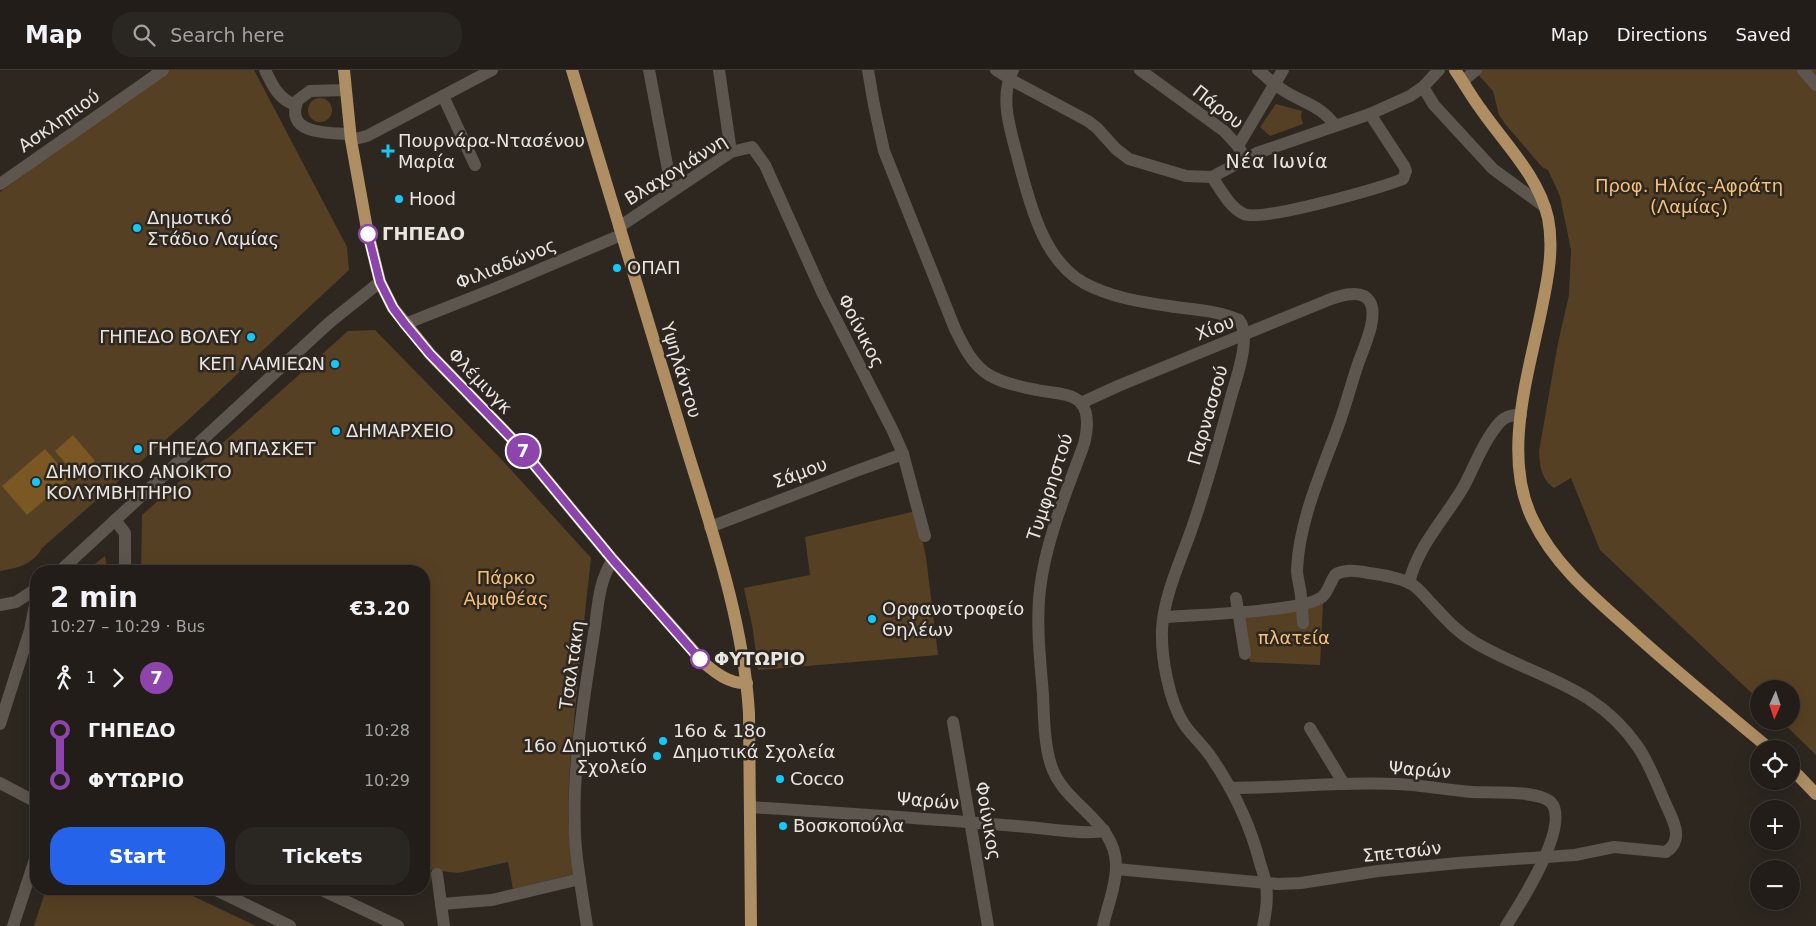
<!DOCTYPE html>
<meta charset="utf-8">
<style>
:root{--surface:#221d18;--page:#2a2621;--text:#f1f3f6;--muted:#a2a2a2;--line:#3f3b37;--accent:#2563eb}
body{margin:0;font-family:"DejaVu Sans",sans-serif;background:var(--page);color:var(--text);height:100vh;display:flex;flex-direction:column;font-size:19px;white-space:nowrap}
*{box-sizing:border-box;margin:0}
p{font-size:16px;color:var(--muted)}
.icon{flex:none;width:28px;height:28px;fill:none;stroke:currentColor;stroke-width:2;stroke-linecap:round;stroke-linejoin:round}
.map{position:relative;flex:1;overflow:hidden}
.side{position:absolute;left:30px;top:495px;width:400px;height:330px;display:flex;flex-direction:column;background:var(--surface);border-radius:20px;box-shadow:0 5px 20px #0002,0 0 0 1px var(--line)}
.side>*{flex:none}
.badge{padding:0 10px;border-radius:16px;font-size:18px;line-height:32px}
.needle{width:32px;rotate:183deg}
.controls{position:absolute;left:1750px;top:610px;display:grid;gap:10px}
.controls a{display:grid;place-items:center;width:50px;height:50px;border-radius:50%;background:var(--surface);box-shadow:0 5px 20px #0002,0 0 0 1px var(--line);font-size:25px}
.map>.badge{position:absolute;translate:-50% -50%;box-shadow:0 0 0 2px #fff}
.legs{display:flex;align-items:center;gap:8px;height:55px;padding:0 20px;font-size:16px}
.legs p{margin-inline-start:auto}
.headline{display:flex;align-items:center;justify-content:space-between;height:85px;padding:0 20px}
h1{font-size:28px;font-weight:700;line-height:38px}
.cta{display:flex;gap:10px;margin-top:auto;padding:10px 20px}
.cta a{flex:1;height:58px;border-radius:20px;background:var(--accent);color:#fff;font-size:20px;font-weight:700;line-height:58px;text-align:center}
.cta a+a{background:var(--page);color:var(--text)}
ul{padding:0 20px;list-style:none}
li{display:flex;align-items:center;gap:18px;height:50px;font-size:19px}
li i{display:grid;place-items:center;width:8px;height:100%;margin:0 6px;background:currentColor}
li i::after{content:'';width:12px;height:12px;margin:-6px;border:4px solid;border-radius:50%;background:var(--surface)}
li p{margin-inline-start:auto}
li:first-child i{background:linear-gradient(#0000 50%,currentColor 0)}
li:last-child i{background:linear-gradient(currentColor 50%,#0000 0)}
header{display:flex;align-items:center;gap:30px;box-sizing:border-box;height:70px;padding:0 25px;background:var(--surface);border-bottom:1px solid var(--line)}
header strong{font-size:24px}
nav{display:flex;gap:28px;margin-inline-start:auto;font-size:18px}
.search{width:350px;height:45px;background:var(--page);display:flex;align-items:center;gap:12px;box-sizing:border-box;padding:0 18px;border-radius:20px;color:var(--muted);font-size:19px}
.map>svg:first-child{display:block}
</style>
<header>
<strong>Map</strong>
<div class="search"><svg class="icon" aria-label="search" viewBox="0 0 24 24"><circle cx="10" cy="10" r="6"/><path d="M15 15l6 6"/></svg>Search here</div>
<nav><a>Map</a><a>Directions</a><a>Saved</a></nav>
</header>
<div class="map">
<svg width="1816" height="856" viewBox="0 0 1816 856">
<rect width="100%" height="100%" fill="#2d2720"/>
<g fill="#564023">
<path d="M166,0H254L347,177L349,200L187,351L42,478C33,495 17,498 0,501V122Z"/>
<path d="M1474,0H1816V685L1781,651H1791V619H1759V630L1600,480L1571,408L1554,418C1541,409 1540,396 1539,381L1558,273L1569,225L1571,180L1560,126L1548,100L1542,97L1506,55L1499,45L1493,21Z"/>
<circle cx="320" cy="40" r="12"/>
<polygon points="1276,34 1302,41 1301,47 1303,54 1270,66 1260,57"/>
<path d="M375,260L502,390L591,488C585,542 579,597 574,651C569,702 564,754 575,804L513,819L508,792L458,803L424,799V501H141L142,445L348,261Z"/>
<polygon points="916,441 926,487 938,585 758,600 753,560 744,518 810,505 805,467"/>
<polygon points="105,486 108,501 86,501"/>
<polygon points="1323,531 1320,595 1250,592 1243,545"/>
<polygon points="46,819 178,819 256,856 34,856"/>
</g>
<g fill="#7a5723">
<polygon points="73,365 95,391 77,407 55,381"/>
<polygon points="45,379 70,408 27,445 2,416"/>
</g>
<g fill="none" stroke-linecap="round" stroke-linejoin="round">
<g stroke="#5d564e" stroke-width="12">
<path d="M265,0C272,15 279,30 296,35"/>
<polyline points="649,0 672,121"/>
<polyline points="719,0 731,82"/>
<path d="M868,0L874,35L884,81L955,259C963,275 972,295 989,305C1002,313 1021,317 1037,320C1049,323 1071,322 1081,333C1090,344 1087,362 1084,374C1067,421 1046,469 1040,519C1036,553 1040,589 1043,624C1044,647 1044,673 1051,695C1064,736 1117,751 1116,797C1116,817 1107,837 1103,856"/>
<polyline points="996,0 1015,12 1088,51 1097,58 1116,79 1129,89 1186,106 1212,107 1257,83 1370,44 1410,26 1423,17 1439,0"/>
<path d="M1013,0C998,29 1012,64 1019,93C1030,135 1044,191 1084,213C1110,227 1140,232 1169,236C1192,240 1218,240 1239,250C1252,266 1236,309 1231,327C1219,371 1207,415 1192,458C1181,490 1164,525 1162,559C1161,588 1169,631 1184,654C1192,666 1203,675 1211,687C1233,719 1250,754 1260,793C1262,800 1265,807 1266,815C1268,828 1266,843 1263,856"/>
<polyline points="1140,0 1224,61 1238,76 1245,88"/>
<path d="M1258,0C1266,6 1272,13 1280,18C1299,32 1322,35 1335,56"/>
<polyline points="1803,0 1816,15"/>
<polyline points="1463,11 1476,0"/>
<polyline points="1423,17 1434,35 1493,99 1545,137"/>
<path d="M345,20L310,21L298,30C283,65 330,63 350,64"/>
<polyline points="443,26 475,95"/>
<polyline points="351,70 367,66 492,0"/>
<polyline points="1238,76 1283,0"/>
<path d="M1212,107C1221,120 1230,138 1244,144C1262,152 1380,118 1403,109L1406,101L1404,96L1370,44"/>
<polyline points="0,114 163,0"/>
<polyline points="619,157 731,82 752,77 765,95 822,222 893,361 903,384 925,466"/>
<polyline points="405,254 496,218 621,165"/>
<path d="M1081,333L1118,316L1321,233C1333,228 1361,216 1370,232C1379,248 1362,281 1357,297C1351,315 1346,334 1340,351C1323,399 1299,449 1297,500C1297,506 1299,513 1300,519C1302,530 1302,541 1303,553"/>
<polyline points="115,450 125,463 125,501"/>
<polyline points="710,457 856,401 903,384"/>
<polyline points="60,501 330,252 380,212"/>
<path d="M1409,513C1418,475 1445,449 1464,416C1475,395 1484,370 1500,352C1506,346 1512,345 1521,345"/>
<polyline points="1236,528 1245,584"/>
<polyline points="0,535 16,532 36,519"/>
<polyline points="953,652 988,856"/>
<polyline points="0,654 30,560 36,530"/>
<polyline points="1310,658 1344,714"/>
<polyline points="0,713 36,732"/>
<path d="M1230,718C1285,718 1341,711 1397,714C1422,715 1447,720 1472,722C1489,723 1544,719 1553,735C1567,761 1520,834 1506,856"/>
<path d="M750,737C843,743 936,749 1028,757C1042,758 1095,766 1104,760"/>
<path d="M1116,799L1278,814L1301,813L1378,801L1458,793L1575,785L1614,777L1666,782C1683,771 1675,754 1668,739C1658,718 1651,696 1638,677C1595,614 1535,608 1474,572C1457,562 1445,548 1432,534C1425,527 1419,518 1410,513C1397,507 1383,505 1369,503C1357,501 1347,499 1336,504C1330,511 1329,521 1322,527C1302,542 1193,545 1164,547"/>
<polyline points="437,804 444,856"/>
<polyline points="214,819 290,856"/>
<polyline points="320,819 398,856"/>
<polyline points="441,834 492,830 580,809"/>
<polyline points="13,856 36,786"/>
<path d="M587,856C583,831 579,806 576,780C570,710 583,633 594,563C598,539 598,511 613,490"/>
</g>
<g stroke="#af8e64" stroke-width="12">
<path d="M344,0L351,70L367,159L380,212L393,238L430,284L518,375L613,490L704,593C717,604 730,614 747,613"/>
<path d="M572,0C608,119 644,238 680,357C708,450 743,545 749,643L751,856"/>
<path d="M1455,0C1464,13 1471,26 1480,38C1504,73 1538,105 1548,148C1554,178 1548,208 1542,237C1529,303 1501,386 1533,450C1554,494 1591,525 1627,557C1673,599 1722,639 1770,679"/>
<polyline points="1791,698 1816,724"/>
</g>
</g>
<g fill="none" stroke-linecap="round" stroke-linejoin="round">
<defs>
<polyline id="line-1" points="368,164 380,212 393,238 405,254 430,284 518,375 613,490 700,589"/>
</defs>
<use href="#line-1" stroke="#fff" stroke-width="11"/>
<use href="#line-1" stroke="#8e44ad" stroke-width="8"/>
</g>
<g fill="#11cafb" stroke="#2d2720" stroke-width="2">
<path d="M385.5 73.5h5v5h5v5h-5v5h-5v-5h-5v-5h5z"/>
<circle cx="399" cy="129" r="5"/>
<circle cx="137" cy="158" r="5"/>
<circle cx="617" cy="198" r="5"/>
<circle cx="251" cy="267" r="5"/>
<circle cx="335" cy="294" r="5"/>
<circle cx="336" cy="361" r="5"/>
<circle cx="138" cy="379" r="5"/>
<circle cx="36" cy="412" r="5"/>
<circle cx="872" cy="549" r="5"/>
<circle cx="663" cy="671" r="5"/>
<circle cx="657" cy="686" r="5"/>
<circle cx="780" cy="709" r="5"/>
<circle cx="783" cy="756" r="5"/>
</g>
<g fill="#fff" stroke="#8e44ad" stroke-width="2.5">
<circle cx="368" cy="164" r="9"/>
<circle cx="700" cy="589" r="9"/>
</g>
<g text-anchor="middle" stroke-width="5" stroke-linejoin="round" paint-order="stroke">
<g font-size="18" fill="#e9e5e1" stroke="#2d2720">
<text transform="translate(1218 37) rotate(38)" y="6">Πάρου</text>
<text transform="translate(59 51) rotate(-35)" y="6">Ασκληπιού</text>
<text transform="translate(676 100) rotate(-32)" y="6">Βλαχογιάννη</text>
<text transform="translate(506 194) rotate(-22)" y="6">Φιλιαδώνος</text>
<text transform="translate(1215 258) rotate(-21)" y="6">Χίου</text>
<text transform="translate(861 261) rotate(63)" y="6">Φοίνικος</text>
<text transform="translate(681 300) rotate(73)" y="6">Υψηλάντου</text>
<text transform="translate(480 311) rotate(46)" y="6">Φλέμινγκ</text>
<text transform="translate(1208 345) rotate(-74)" y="6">Παρνασσού</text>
<text transform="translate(800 403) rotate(-20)" y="6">Σάμου</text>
<text transform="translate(1050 417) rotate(-72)" y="6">Τυμφρηστού</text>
<text transform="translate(572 595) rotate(-82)" y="6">Τσαλτάκη</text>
<text transform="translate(1420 700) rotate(4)" y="6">Ψαρών</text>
<text transform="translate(928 731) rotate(4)" y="6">Ψαρών</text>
<text transform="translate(988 751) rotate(80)" y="6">Φοίνικος</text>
<text transform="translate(1402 782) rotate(-6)" y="6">Σπετσών</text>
</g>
<g font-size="18" fill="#e9e5e1" stroke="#2d2720" text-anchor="start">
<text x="398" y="77">Πουρνάρα-Ντασένου<tspan x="398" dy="21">Μαρία</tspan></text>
<text x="409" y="135">Hood</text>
<text x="147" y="154">Δημοτικό<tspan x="147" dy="21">Στάδιο Λαμίας</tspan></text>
<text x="627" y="204">ΟΠΑΠ</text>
<text x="241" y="273" text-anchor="end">ΓΗΠΕΔΟ ΒΟΛΕΥ</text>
<text x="325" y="300" text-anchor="end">ΚΕΠ ΛΑΜΙΕΩΝ</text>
<text x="346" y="367">ΔΗΜΑΡΧΕΙΟ</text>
<text x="148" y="385">ΓΗΠΕΔΟ ΜΠΑΣΚΕΤ</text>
<text x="46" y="408">ΔΗΜΟΤΙΚΟ ΑΝΟΙΚΤΟ<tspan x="46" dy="21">ΚΟΛΥΜΒΗΤΗΡΙΟ</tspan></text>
<text x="882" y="545">Ορφανοτροφείο<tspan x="882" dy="21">Θηλέων</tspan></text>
<text x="673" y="667">16ο &amp; 18ο<tspan x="673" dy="21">Δημοτικά Σχολεία</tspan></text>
<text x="647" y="682" text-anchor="end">16ο Δημοτικό<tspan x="647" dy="21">Σχολείο</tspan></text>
<text x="790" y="715">Cocco</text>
<text x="793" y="762">Βοσκοπούλα</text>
</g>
<g font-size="18" fill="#f7c075" stroke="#2d2720">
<text x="1689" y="122">Προφ. Ηλίας-Αφράτη<tspan x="1689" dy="21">(Λαμίας)</tspan></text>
<text x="506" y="514">Πάρκο<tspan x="506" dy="21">Αμφιθέας</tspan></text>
<text x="1294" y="574">πλατεία</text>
</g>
<g font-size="18" font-weight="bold" fill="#e9e5e1" stroke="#2d2720" text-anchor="start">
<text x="382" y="170">ΓΗΠΕΔΟ</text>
<text x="714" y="595">ΦΥΤΩΡΙΟ</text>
</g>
<g font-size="19" letter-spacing="1" fill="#e9e5e1" stroke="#2d2720">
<text x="1277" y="98">Νέα Ιωνία</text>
</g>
</g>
</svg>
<div class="controls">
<a><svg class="needle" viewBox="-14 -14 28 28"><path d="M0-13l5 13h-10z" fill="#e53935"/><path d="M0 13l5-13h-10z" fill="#a2a2a2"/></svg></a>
<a><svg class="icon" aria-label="locate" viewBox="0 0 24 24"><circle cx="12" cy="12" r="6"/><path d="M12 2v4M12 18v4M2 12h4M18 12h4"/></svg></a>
<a>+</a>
<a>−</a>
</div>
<b class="badge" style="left:523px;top:381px;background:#8e44ad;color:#fff">7</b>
<section class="side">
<div class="headline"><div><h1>2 min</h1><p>10:27 – 10:29 · Bus</p></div><b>€3.20</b></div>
<div class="legs"><svg class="icon" aria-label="walk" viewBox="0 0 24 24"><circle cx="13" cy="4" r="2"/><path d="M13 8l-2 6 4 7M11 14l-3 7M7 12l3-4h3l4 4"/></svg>1<svg class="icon" aria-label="forward" viewBox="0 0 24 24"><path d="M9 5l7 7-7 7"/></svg><b class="badge" style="background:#8e44ad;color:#fff">7</b></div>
<ul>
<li><i style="color:#8e44ad"></i><b>ΓΗΠΕΔΟ</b><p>10:28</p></li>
<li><i style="color:#8e44ad"></i><b>ΦΥΤΩΡΙΟ</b><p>10:29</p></li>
</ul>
<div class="cta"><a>Start</a><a>Tickets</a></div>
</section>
</div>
